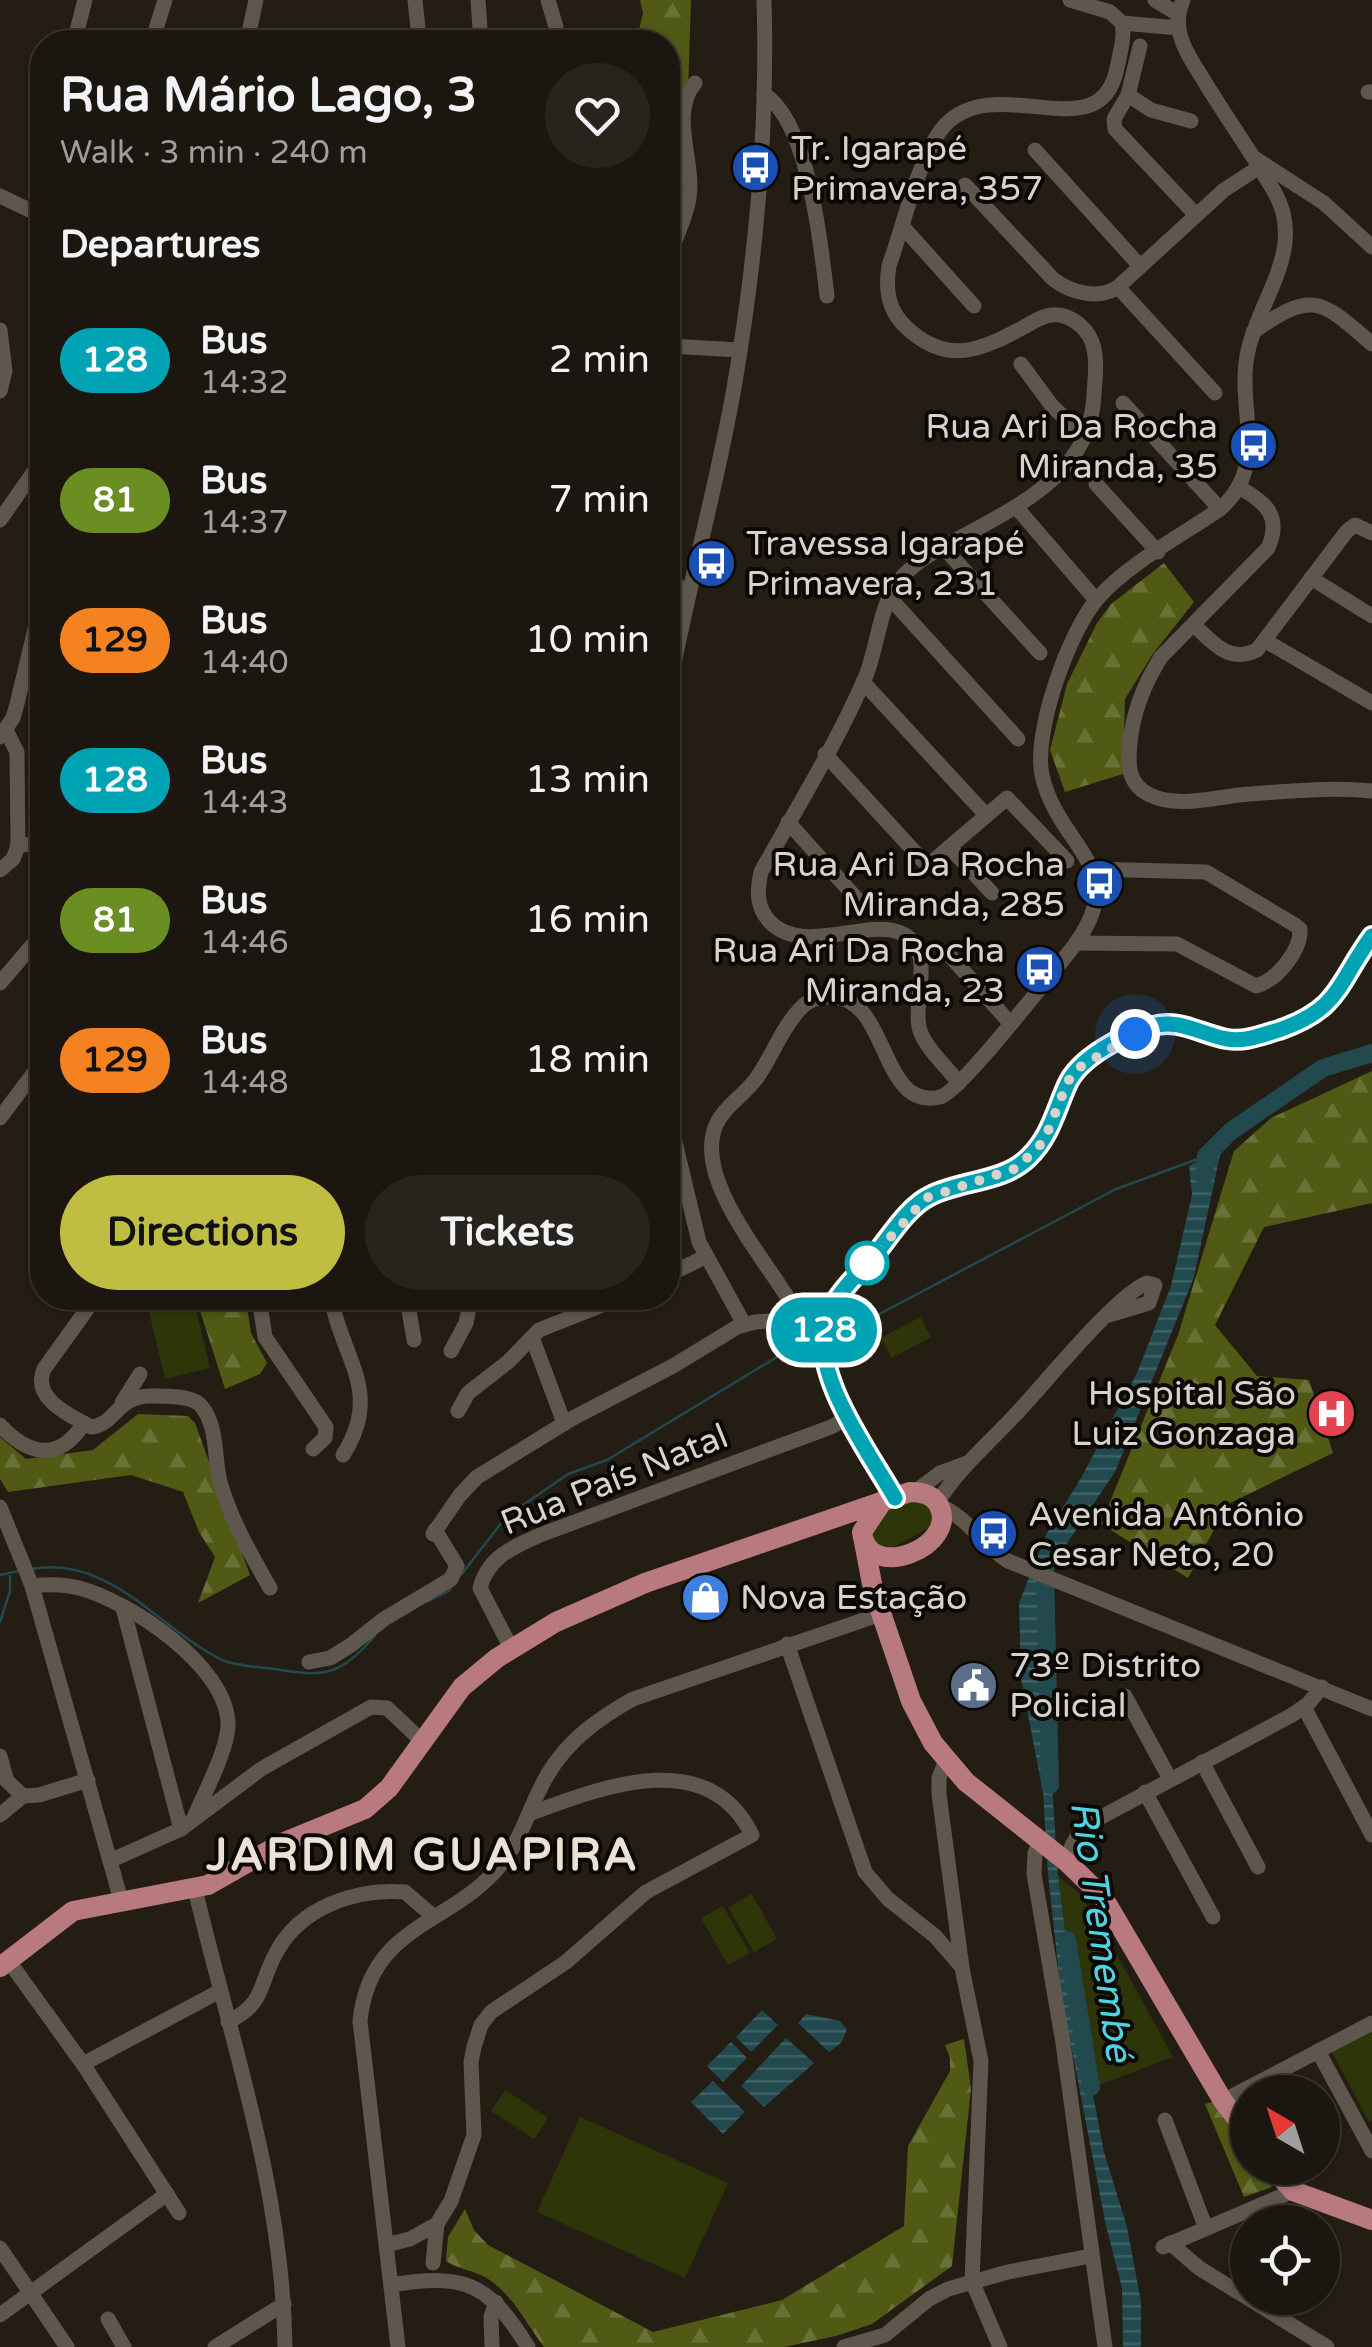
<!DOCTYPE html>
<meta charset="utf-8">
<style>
:root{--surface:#1b160f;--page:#28231d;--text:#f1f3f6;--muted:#a09f9e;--line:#39352f;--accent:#bfbe42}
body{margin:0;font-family:"Varela Round",sans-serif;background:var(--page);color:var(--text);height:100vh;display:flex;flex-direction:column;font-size:38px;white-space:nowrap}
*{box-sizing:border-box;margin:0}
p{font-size:32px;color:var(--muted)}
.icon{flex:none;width:55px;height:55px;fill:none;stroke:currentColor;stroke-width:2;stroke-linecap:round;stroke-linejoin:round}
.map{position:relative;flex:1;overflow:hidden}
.side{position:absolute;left:30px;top:30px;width:650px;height:1280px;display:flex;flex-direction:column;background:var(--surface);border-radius:40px;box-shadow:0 2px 8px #0004,0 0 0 2px var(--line)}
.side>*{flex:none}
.badge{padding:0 20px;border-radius:32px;font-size:35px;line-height:65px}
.needle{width:65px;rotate:321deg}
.buttons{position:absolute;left:1230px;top:2075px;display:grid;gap:20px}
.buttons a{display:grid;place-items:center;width:110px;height:110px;border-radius:50%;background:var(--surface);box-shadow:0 2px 8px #0004,0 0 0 2px var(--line);font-size:50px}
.you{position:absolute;width:50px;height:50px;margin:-25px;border:8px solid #fff;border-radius:50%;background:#1a73e8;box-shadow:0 0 0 15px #1a73e833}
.map>.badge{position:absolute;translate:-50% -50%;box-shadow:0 0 0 5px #fff}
h2{padding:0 30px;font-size:38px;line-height:90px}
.round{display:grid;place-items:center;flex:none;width:105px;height:105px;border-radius:52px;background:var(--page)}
.overview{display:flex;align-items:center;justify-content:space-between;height:170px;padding:0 30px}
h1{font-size:48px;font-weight:700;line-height:75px}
.cta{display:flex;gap:20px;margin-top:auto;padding:20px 30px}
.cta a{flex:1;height:115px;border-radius:60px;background:var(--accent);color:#111;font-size:40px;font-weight:700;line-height:115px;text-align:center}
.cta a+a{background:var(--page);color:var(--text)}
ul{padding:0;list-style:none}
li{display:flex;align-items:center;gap:30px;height:140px;padding:0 30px}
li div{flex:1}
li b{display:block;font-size:38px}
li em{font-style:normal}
li .badge{min-width:110px;font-weight:700;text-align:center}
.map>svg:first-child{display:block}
</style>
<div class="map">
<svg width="1372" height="2347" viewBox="0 0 1372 2347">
<defs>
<pattern id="forest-firs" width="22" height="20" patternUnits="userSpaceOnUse" patternTransform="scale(2.5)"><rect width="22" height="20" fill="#505a15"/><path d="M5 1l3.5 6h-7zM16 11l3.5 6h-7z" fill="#687136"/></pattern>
<pattern id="water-rules" width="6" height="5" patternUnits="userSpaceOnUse" patternTransform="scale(2.5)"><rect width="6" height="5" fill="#21494e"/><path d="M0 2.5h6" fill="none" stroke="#406266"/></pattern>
</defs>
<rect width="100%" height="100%" fill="#241d14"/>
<g fill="url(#forest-firs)">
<polygon points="640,0 691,0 688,91 668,175 668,42 636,42 643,13"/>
<polygon points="1164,563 1194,602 1152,655 1125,699 1123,774 1065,792 1050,750 1067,684 1097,623 1111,604"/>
<polygon points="1372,1071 1372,1203 1264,1227 1215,1325 1257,1376 1309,1380 1333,1453 1228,1504 1188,1578 1101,1524 1178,1335 1234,1151 1271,1118"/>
<polygon points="196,1298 246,1300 251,1333 267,1363 260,1374 225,1389"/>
<polygon points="138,1414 188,1416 195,1423 250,1575 198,1603 215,1557 199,1532 183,1492 131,1475 8,1492 0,1479 0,1437 26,1459 93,1450"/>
<path d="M964,2039L971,2089L952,2266L872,2324L836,2336L784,2347H544C525,2322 513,2294 485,2277C472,2270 458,2269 446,2261L448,2237L465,2209L474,2230L488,2245L653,2332L782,2300L904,2226L908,2146L950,2071V2058L945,2045Z"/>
<polygon points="1212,2102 1247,2152 1248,2168 1259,2168 1272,2187 1244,2197 1205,2104"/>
</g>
<g fill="#2e3508">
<polygon points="194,1301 210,1368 165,1379 149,1312"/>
<polygon points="920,1317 931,1337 892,1358 881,1338"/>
<polygon points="905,1501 925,1502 934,1514 931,1527 892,1548 874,1543 872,1530 891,1506"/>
<polygon points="1058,1876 1080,1894 1100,1924 1173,2057 1091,2088 1073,1991"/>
<polygon points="752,1894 777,1939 754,1952 728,1907"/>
<polygon points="723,1906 750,1953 728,1965 701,1918"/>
<polygon points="1372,2031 1372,2120 1369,2122 1332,2052"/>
<polygon points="505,2090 548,2118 534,2139 491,2111"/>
<polygon points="580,2117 728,2183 685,2278 537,2212"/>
</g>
<g fill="url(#water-rules)">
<polygon points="1222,1146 1194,1277 1115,1472 1051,1567 1039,1621 1041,1708 1052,1785 1058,1876 1073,1991 1104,2152 1127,2227 1141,2302 1141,2347 1123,2347 1122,2288 1106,2226 1061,1994 1048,1874 1043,1792 1021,1679 1019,1603 1046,1535 1081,1478 1137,1373 1171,1286 1192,1195 1189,1166"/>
<polygon points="762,2010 778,2025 751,2052 736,2037"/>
<polygon points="806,2014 840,2021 847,2030 841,2043 829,2052 798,2023"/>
<polygon points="786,2038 814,2063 764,2107 741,2086"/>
<polygon points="731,2042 747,2058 723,2082 707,2066"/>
<polygon points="713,2081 745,2112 723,2134 691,2102"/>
</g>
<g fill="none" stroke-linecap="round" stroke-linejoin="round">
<g stroke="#21494e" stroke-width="2.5">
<polyline points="834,1338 1116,1189 1206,1156"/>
<path d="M31,1569C110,1555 157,1627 220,1659C237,1667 263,1667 281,1670C329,1678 342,1672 375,1636"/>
<polyline points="0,1575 18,1571"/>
<polyline points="461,1575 506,1517 568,1474 607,1460 800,1343 816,1341"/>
<polyline points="427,1602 449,1591 453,1585"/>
<polyline points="0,1622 10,1591 10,1576"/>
</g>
<g stroke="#21494e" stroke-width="18">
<polyline points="1204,1177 1206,1156 1231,1131 1323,1068 1372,1053"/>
<polyline points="1045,1566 1050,1785"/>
<polyline points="1067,1940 1091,2087"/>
</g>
<g stroke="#5f574d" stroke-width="15">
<polyline points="415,0 418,28 415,42"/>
<polyline points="478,0 481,42"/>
<polyline points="548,0 556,27 556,42"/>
<polyline points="1070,0 1110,12 1122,23 1179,28"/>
<polyline points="1155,0 1178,14"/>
<polyline points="74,42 85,0"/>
<polyline points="152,42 165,0"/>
<polyline points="247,42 256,0"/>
<polyline points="1140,46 1128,95 1114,119 1115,129 1196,215"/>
<polyline points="1368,92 1372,92"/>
<path d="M764,94C809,122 821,246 827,296"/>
<polyline points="1128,95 1151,110 1191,121"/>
<polyline points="42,146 42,162"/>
<polyline points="1035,150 1140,266"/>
<polyline points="1256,159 1324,203 1372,247"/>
<path d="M965,185L1053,279C1071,293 1099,300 1118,287L1224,190L1258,168"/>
<polyline points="0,196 42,216"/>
<polyline points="903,227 974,306"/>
<path d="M668,258C675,239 686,218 689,198C695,162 669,114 695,83"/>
<polyline points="1118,287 1215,393"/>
<polyline points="0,330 5,371 0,391"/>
<path d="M1253,332C1313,290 1320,299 1372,344"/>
<polyline points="668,346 740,350"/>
<polyline points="1021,364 1052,406 1085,437"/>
<polyline points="1123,403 1220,509"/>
<polyline points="1096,484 1158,552"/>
<path d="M1240,488C1266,502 1282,517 1268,548L1161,657C1144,684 1133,711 1130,743C1128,764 1127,784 1150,795C1178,809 1220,796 1249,794C1289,791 1332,787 1372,791"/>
<polyline points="1016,507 1096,600"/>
<polyline points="0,520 42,460"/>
<polyline points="943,547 1040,653"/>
<polyline points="668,576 687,594"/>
<polyline points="1311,578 1372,616"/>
<polyline points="889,597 1018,739"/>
<path d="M1194,625C1213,643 1229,664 1257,650L1347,531L1355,525L1372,533"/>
<polyline points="1266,641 1372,703"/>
<polyline points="863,682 986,815"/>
<path d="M668,694C687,591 716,491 734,388C756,260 768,130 764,0"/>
<polyline points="0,737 13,718 17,704 42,600"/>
<polyline points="825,754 925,863 932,862 1007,798 1067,861"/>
<polyline points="788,822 865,908"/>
<polyline points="17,845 42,844"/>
<polyline points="949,847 992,893"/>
<polyline points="0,870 13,859 18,846 17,752 6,730"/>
<path d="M1076,943L1177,944L1256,986C1277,980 1301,951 1300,929L1295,925L1206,872L1092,869"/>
<polyline points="950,956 1011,1024"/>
<polyline points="0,983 42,934"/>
<path d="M959,1083C947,1067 923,1046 919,1027C913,999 936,951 903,934C871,916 804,957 770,922C756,907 757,891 761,872C796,809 836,745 865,678C877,650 879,610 896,585C910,564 934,552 956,540C1016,507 1091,474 1094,395C1095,378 1098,358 1092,342C1086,326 1068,313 1051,315C1041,316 1032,323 1024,327C981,350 948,366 907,328C888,311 885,290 889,266C902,230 921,149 946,124C999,71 1101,152 1117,68C1120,53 1125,37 1122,23"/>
<polyline points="668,1113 699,1242 744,1324"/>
<polyline points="0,1118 42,1062"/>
<polyline points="668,1275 705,1257"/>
<path d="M95,1298L44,1369C31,1398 69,1415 91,1427C114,1426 117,1396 150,1396C163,1396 194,1395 202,1407C218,1427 214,1459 220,1482C231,1520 251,1555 270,1588"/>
<polyline points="259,1298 265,1337 326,1427 325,1438 313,1449"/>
<path d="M331,1298C343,1361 383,1392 343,1455"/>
<polyline points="407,1298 414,1340"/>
<path d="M801,1320C776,1270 691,1182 716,1125C724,1107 744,1095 756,1079C772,1057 781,1029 800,1009C809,999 821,996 834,997C889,1000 880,1111 940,1097C959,1093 1052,973 1070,951C1136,868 1058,849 1042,775C1033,732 1069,631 1098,598C1128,564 1182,535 1220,509C1271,465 1235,407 1248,351C1260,297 1306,249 1275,193C1254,156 1228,120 1206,84C1196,67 1182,49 1179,29C1177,18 1179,10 1183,0"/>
<polyline points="532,1337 564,1423"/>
<polyline points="451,1351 466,1323 471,1298"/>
<polyline points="122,1403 140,1374"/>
<polyline points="458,1411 468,1393 508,1362 539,1330 620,1298"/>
<path d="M0,1425C28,1455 59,1463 84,1423"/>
<polyline points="916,1491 940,1473 967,1463"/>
<polyline points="895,1498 845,1410 829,1375 823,1352 828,1315 852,1280 926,1198 1017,1168 1030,1157 1044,1141 1069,1081 1098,1054 1155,1025 1170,1024 1226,1039 1245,1039 1300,1022 1329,1004 1372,937"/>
<path d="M937,1503C958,1469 988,1444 1015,1415C1042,1387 1116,1295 1147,1283L1155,1285L1149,1303L1109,1315"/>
<path d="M938,1505C967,1516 982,1545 1008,1561L1372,1709"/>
<polyline points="0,1507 32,1586 121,1900"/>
<polyline points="433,1534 460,1495 477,1477 573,1418 673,1366 737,1327 755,1322 784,1320 825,1323"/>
<path d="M32,1586C48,1584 63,1584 79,1588C129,1601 226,1665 228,1723C229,1748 204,1793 194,1818"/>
<polyline points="123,1608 181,1829"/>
<polyline points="787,1644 865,1872 888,1899 935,1936 961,1966"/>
<path d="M511,1648L480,1588C488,1557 513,1547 540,1535L831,1427L849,1417"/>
<polyline points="309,1662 330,1658 351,1645 384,1619 451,1579 457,1566 435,1530"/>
<polyline points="1125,1696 1170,1779"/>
<polyline points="1304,1707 1372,1835"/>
<polyline points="0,1756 7,1781 23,1796 39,1795 88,1780"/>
<polyline points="946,1760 939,1778 939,1794 962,1968 981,2061 972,2281 1000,2347"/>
<polyline points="1202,1762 1258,1867"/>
<polyline points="1145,1792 1213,1917"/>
<polyline points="0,1815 23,1796"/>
<polyline points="1041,1840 1035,1853 1034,1874 1063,2043 1105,2347"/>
<polyline points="112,1860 181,1829 261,1769 371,1707 387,1708 422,1741"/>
<path d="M1068,1863C1069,1844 1078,1834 1092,1822L1292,1715L1308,1704L1322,1687"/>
<path d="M195,1889C231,2041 283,2189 285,2347"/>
<polyline points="8,1960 83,2064 179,2213"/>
<path d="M228,2022C266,2003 258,1986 276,1953C300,1907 356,1888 405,1892L433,1916"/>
<polyline points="1318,2051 1372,2151"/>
<polyline points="83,2064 220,1991"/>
<polyline points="1223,2101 1372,2023"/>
<polyline points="1165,2120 1205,2226"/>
<polyline points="1170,2243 1199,2268 1327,2347"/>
<path d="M386,2245L410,2239L437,2224L451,2201L474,2135L471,2062L474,2047L481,2025L491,2012L566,1962L646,1892L752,1835C708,1744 600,1788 529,1814"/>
<polyline points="1163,2247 1293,2191"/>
<polyline points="0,2248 67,2347"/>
<polyline points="433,2263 437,2224"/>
<path d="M391,2285C466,2273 488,2283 528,2347"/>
<polyline points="0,2315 167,2194"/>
<polyline points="108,2319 124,2347"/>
<polyline points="215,2347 284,2304"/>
<path d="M398,2347L360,2021C370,1922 454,1926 503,1862C523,1836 531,1802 548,1774C568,1740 599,1718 633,1699L884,1613"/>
<polyline points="492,2347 491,2317 496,2302"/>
<polyline points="844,2347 885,2335 929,2299 948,2289 1008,2272 1091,2256"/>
</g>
<g stroke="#b87a7f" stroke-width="20">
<polyline points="864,1542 873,1589 911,1701 933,1743 966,1782 1068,1863 1103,1897 1223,2101 1248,2134"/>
<path d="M0,1967L73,1911L208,1885L282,1843L365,1809L389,1788L462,1687L497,1658L556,1622L645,1583L910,1492C921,1492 932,1494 938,1504C962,1546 867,1584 862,1532L882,1502"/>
<polyline points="1273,2168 1293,2191 1372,2220"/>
</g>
</g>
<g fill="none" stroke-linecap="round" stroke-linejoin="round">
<defs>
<path id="line" d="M895,1498C869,1452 807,1370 827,1317C836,1294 857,1275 873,1257C889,1238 907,1207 930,1196C961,1180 1002,1183 1028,1158C1050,1137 1055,1112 1067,1085C1079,1057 1125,1034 1153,1026C1178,1018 1203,1035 1227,1039C1246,1042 1261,1035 1279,1030C1340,1009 1337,984 1372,936"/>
</defs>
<use href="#line" stroke="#fff" stroke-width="22"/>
<use href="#line" stroke="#00a3b4" stroke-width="15"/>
<polyline stroke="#d8d2cd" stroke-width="10" stroke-dasharray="0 18" points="867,1263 926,1198 1017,1168 1044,1141 1068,1081 1080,1067 1135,1034"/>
</g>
<defs>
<symbol id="bus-disc" viewBox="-11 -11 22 22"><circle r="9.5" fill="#1a4fb4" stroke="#0b0805"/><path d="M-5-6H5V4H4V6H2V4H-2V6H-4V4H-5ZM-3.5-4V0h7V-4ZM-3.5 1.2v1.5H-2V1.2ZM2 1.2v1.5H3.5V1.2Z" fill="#fff"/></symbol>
<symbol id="hospital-disc" viewBox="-11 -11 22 22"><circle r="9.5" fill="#e0444e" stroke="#0b0805"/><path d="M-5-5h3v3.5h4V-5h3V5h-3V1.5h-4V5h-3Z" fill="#fff"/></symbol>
<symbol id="shop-disc" viewBox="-11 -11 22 22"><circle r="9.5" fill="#3f7fe0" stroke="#0b0805"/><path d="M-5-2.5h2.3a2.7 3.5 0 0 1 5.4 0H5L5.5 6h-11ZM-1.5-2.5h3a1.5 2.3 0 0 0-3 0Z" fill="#fff"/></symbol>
<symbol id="civic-disc" viewBox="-11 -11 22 22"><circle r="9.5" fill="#5c6f8a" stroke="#0b0805"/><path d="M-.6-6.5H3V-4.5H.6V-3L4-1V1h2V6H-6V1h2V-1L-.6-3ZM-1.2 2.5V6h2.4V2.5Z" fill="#fff"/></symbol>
</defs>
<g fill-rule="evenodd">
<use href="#bus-disc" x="728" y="140" width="55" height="55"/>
<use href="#bus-disc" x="1226" y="418" width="55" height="55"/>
<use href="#bus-disc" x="684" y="536" width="55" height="55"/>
<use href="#bus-disc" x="1072" y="856" width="55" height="55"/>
<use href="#bus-disc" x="1012" y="942" width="55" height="55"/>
<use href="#hospital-disc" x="1304" y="1386" width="55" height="55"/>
<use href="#bus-disc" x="966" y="1506" width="55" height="55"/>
<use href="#shop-disc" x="678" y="1570" width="55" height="55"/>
<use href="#civic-disc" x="946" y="1658" width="55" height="55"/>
</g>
<circle fill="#fff" stroke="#00a3b4" stroke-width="5" cx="867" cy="1263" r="20"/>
<g text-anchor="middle" stroke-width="8" stroke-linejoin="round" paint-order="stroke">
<g font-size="35" fill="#d8d2cd" stroke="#0b0805" text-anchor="start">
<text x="791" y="160">Tr. Igarapé<tspan x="791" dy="40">Primavera, 357</tspan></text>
<text x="1218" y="438" text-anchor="end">Rua Ari Da Rocha<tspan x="1218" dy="40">Miranda, 35</tspan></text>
<text x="746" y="555">Travessa Igarapé<tspan x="746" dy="40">Primavera, 231</tspan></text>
<text x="1065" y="876" text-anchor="end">Rua Ari Da Rocha<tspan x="1065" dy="40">Miranda, 285</tspan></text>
<text x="1005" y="962" text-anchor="end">Rua Ari Da Rocha<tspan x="1005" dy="40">Miranda, 23</tspan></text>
<text x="1296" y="1405" text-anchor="end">Hospital São<tspan x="1296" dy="40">Luiz Gonzaga</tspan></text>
<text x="1028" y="1526">Avenida Antônio<tspan x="1028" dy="40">Cesar Neto, 20</tspan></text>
<text x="740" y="1609">Nova Estação</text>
<text x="1009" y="1677">73º Distrito<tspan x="1009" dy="40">Policial</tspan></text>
</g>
<g font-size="35" fill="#d8d2cd" stroke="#0b0805">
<text transform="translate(614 1479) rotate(-22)" y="12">Rua País Natal</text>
</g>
<g font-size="38" font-style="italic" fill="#4fd3e3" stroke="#0b0805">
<text transform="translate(1102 1931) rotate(82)" y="13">Rio Tremembé</text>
</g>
<g font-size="45" font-weight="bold" letter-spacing="2.5" fill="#ebe1d5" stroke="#0b0805">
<text x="423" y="1870">JARDIM GUAPIRA</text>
</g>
</g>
</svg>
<div class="buttons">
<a><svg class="needle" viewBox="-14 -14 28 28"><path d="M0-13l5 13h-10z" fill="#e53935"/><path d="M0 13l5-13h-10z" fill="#a09f9e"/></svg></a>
<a><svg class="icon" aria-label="locate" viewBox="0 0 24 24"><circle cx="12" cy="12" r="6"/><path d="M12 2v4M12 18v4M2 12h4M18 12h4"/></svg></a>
</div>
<div class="you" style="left:1135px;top:1034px"></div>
<b class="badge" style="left:824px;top:1330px;background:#00a3b4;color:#fff">128</b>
<section class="side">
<div class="overview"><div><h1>Rua Mário Lago, 3</h1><p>Walk · 3 min · 240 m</p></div><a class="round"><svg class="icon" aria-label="heart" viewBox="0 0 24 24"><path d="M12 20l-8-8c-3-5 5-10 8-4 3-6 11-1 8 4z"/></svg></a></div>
<h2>Departures</h2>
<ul>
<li><span class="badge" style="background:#00a3b4;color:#fff">128</span><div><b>Bus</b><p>14:32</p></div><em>2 min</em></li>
<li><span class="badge" style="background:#6b8e23;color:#fff">81</span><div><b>Bus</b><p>14:37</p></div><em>7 min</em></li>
<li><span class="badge" style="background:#f58220;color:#111">129</span><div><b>Bus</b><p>14:40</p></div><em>10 min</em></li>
<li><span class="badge" style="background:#00a3b4;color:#fff">128</span><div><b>Bus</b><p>14:43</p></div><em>13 min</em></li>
<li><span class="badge" style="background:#6b8e23;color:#fff">81</span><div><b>Bus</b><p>14:46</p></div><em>16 min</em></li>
<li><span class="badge" style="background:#f58220;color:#111">129</span><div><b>Bus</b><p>14:48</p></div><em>18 min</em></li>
</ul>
<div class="cta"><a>Directions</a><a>Tickets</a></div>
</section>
</div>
